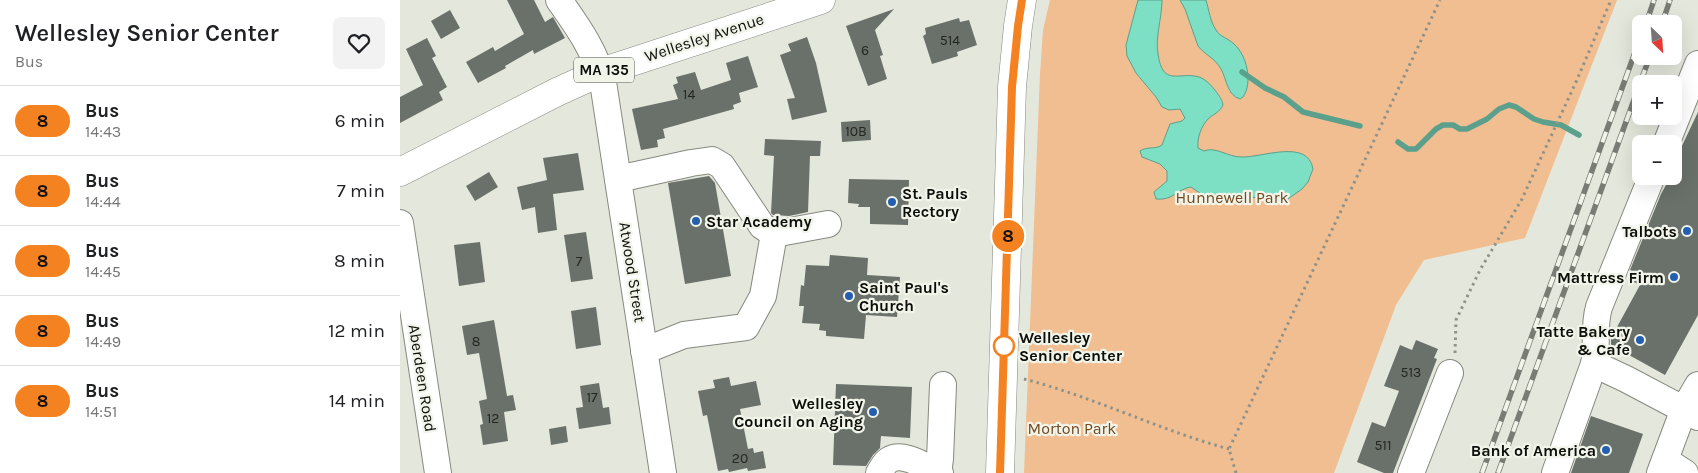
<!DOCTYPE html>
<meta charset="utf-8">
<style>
:root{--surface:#fff;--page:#f2f2f2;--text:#202124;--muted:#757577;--line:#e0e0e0}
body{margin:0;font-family:Karla,sans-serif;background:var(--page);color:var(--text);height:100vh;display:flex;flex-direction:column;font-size:19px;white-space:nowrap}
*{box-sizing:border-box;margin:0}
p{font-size:16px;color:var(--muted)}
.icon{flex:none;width:28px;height:28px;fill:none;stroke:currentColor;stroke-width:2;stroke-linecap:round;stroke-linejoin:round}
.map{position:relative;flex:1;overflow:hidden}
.sheet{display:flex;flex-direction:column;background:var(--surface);width:400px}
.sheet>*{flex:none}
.badge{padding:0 10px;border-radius:16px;font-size:18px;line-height:32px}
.needle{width:32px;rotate:155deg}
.fabs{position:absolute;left:1232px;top:15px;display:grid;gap:10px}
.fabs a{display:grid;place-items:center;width:50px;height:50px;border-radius:8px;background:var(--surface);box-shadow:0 5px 20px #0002;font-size:25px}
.map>.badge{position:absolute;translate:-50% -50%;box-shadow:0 0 0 2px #fff}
.round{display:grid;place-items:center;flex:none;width:52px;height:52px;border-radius:8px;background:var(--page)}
.overview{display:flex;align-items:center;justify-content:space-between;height:85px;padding:0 15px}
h1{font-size:24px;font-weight:600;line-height:38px}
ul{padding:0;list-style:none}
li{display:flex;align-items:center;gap:15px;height:70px;padding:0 15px;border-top:1px solid var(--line)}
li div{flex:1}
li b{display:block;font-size:19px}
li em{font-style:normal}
li .badge{min-width:55px;font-weight:700;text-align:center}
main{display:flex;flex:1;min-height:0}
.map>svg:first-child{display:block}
</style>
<main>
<section class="sheet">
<div class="overview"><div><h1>Wellesley Senior Center</h1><p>Bus</p></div><a class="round"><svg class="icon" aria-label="heart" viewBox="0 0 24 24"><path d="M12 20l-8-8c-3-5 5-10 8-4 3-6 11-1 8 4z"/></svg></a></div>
<ul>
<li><span class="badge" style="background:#f58220;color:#111">8</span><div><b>Bus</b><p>14:43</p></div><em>6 min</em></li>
<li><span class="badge" style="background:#f58220;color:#111">8</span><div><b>Bus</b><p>14:44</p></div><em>7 min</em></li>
<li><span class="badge" style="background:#f58220;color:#111">8</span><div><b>Bus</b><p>14:45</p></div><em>8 min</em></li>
<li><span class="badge" style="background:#f58220;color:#111">8</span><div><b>Bus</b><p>14:49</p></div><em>12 min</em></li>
<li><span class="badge" style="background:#f58220;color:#111">8</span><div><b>Bus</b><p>14:51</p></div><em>14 min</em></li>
</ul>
</section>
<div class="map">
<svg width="1298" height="473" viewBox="0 0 1298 473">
<rect width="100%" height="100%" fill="#e4e7dc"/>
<polygon fill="#f1be91" points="650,0 1217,0 1125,238 1024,260 996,305 934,473 624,473 640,74 643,30"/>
<g fill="#7ddfc4" stroke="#5ba08c">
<path d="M738,0H762C762,18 755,37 758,54C763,88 779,71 799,77C805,79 810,84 814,89C818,94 822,99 823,105C820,112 814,114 809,118C801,126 797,138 798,148L804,151C815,146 828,157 841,157C861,158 908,138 913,169L908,182L902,189L888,199L880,202L834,194L804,196L791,187C777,189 773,201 756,199L754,192L767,181V171L760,164L742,157L740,151C747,146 755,150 762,145L770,124L782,121L785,118L780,109L769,110L762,107L756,97L736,73L727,56L726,45Z"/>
<path d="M780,0H806C809,10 810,21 816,30C820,37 828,38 834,44C847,55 853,83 843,97L840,99C827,95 827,80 821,69C815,58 805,55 798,46L785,9Z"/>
</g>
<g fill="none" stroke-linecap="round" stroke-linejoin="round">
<g stroke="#5ba08c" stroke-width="5.5">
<polyline points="842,72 865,88 884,97 903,112 960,126"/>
<polyline points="998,142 1008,149 1016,149 1036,129 1043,125 1053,125 1060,129 1067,129 1087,119 1099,109 1109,105 1116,107 1134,119 1143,122 1161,125 1179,135"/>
</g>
</g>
<g fill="#6a716a">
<polygon points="107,0 134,0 145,22 153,17 165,38 134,54 133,50 105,66 106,68 78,83 66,62 93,47 95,51 124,34"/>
<polygon points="494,9 475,30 483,55 480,56 487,79 468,86 446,26"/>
<polygon points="50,10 60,28 41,39 31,21"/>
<polygon points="559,18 560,22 569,20 577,45 557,52 558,56 532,64 523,36 526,34 525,28"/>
<polygon points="407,37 416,63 427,112 392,120 387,99 395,98 380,55 391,51 388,44"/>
<polygon points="27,38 36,56 32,58 47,87 39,92 43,100 0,123 0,97 23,85 6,49"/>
<polygon points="348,56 358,87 339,93 341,102 333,105 334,109 263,129 265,138 257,140 258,147 241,150 232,109 278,99 273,85 278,83 276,77 295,72 301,90 331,80 326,63"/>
<polygon points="1298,112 1298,315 1265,375 1211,345 1211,338 1240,285 1232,281 1236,273 1230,270 1261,194 1271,176 1274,176 1274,157 1280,150"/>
<polygon points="470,120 471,140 442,142 441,122"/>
<polygon points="365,139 421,141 420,156 410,156 408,212 389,216 373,215 371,213 374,156 364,155"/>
<polygon points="178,153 184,190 153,194 157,230 138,233 135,207 122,210 117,187 147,180 143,158"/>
<polygon points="89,172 98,187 75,201 66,186"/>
<polygon points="309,176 315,183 331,276 285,284 268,183"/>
<polygon points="449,179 509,180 508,225 470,224 470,207 458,207 459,204 448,203"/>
<polygon points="186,232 193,279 171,282 164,235"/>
<polygon points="80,242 85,282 59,286 54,245"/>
<polygon points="430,255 468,258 467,275 500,277 497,317 466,315 464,339 426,336 426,331 419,330 420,324 402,323 404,306 399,306 401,285 404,286 406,265 429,266"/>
<polygon points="196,307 201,345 176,349 171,311"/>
<polygon points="94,320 107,396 113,395 116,410 104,412 108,441 83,445 80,425 83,424 79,401 87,399 79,353 67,355 62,326"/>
<polygon points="1016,340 1038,349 1034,358 1037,359 993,473 984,473 957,462 972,422 985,427 999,391 984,386 1000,345 1012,350"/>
<polygon points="329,377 331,386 356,381 361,405 340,409 348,449 353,448 354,453 363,451 366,468 348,471 347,468 329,472 328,469 318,471 307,415 303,416 298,391 315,388 313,380"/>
<polygon points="199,383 203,408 209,407 211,424 179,429 176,408 183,407 180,386"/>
<polygon points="436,384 512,387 510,438 481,436 480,448 473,455 466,466 433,465"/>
<polygon points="1191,416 1243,434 1229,473 1171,473"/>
<polygon points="166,426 168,442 151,445 149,429"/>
</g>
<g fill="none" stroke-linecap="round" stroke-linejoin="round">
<defs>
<g id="minor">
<path d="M159,0C177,26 195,50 203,82L263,473"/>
<polyline points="1266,144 1298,64"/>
<polyline points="218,179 291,163 312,160 322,166 362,226 374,234"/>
<polyline points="0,223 38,473"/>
<polyline points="244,351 284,335 346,327 363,296 374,234 428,224"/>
<polyline points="1194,364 1226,379 1298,417"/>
<polyline points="1265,460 1285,473"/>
<path d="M479,473C482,469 484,463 489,460C503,451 526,467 540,473"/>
<polyline points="538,473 540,459 543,385"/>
<polyline points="1011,473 1050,373"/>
<path d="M1155,473L1194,364C1198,345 1193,327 1199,307L1252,176"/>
<polyline points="1260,473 1284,409 1298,385"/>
</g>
<g id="major">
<polyline points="0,172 157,92 201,72 421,0"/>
<polyline points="600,473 612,87 618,26 622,0"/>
</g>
</defs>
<use href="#minor" stroke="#86897f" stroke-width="28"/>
<use href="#major" stroke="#86897f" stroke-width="29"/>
<g stroke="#90928a" stroke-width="3" stroke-dasharray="2.5 4" stroke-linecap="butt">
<polyline points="1055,353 1056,320 1080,270 1122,199 1176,82 1211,0"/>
<path d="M624,379C694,397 759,430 829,449"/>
<polyline points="836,473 829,449 1040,0"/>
</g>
<use href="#minor" stroke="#fff" stroke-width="26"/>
<use href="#major" stroke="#fff" stroke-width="28"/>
<defs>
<g id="rail">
<polyline points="1246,24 1254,0"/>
<polyline points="1262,24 1270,0"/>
<polyline points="1082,473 1241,36"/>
<polyline points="1098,473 1250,56"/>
</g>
</defs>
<use href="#rail" stroke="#7a7b74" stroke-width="5.5"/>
<use href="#rail" stroke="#f1f4e9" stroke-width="4" stroke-dasharray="11" stroke-linecap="butt"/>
</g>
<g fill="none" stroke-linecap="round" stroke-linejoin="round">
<defs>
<polyline id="line" points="600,473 612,87 618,26 622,0"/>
</defs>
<use href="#line" stroke="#fff" stroke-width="11"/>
<use href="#line" stroke="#f58220" stroke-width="8"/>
</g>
<g fill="#235eb0" stroke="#f1f4e9" stroke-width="2">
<circle cx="492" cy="202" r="5"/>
<circle cx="296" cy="221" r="5"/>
<circle cx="1287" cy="231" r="5"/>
<circle cx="1274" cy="277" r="5"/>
<circle cx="449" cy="296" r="5"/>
<circle cx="1240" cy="340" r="5"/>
<circle cx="473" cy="412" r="5"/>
<circle cx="1206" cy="450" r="5"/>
</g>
<circle fill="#fff" stroke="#f58220" stroke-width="2.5" cx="604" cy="346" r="10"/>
<g text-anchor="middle" stroke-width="4.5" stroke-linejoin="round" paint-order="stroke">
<g font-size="14" fill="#242622">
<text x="550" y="45">514</text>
<text x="465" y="55">6</text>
<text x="289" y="99">14</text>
<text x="456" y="136">10B</text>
<text x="179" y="266">7</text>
<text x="76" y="346">8</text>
<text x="1011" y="377">513</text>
<text x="192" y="402">17</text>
<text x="93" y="423">12</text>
<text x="983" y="450">511</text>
<text x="340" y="463">20</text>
</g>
<rect fill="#f1f4e9" stroke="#51524d" stroke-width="1" x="174" y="57.5" width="60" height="25" rx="4"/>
<g font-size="15" font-weight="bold" fill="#0d0d0a">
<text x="204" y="75">MA 135</text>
</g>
<g font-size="16" fill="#0d0d0a" stroke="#f1f4e9">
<text transform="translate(304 37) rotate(-18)" y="6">Wellesley Avenue</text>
<text transform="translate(233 272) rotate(81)" y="6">Atwood Street</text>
<text transform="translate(23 378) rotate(81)" y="6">Aberdeen Road</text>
</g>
<g font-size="16" font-weight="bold" fill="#0d0d0a" stroke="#f1f4e9" text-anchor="end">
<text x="502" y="199" text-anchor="start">St. Pauls<tspan x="502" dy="18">Rectory</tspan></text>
<text x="306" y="227" text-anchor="start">Star Academy</text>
<text x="1277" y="237">Talbots</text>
<text x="1264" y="283">Mattress Firm</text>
<text x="459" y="293" text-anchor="start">Saint Paul's<tspan x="459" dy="18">Church</tspan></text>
<text x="1230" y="337">Tatte Bakery<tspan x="1230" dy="18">&amp; Cafe</tspan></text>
<text x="463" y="409">Wellesley<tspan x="463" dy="18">Council on Aging</tspan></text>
<text x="1196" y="456">Bank of America</text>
</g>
<g font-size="16" fill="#714820" stroke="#f1f4e9">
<text x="832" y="203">Hunnewell Park</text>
<text x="672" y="434">Morton Park</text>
</g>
<g font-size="16" font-weight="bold" fill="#0d0d0a" stroke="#f1f4e9" text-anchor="start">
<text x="619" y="343">Wellesley<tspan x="619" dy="18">Senior Center</tspan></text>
</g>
</g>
</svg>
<div class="fabs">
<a><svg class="needle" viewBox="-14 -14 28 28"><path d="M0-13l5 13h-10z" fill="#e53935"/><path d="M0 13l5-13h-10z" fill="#757577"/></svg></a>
<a>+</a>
<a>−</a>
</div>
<b class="badge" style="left:608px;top:236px;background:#f58220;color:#111">8</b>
</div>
</main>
